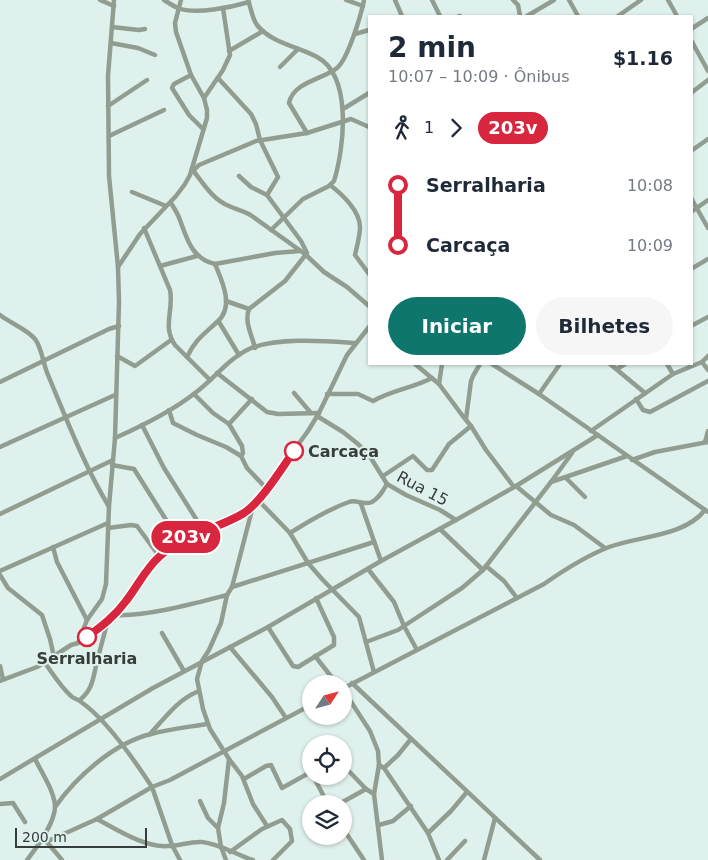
<!DOCTYPE html>
<html lang="pt">
<meta charset="utf-8">
<style>
:root{--surface:#fff;--page:#f6f6f7;--text:#1f2937;--muted:#747a83;--accent:#0f766e}
body{margin:0;font-family:"DejaVu Sans",sans-serif;background:var(--page);color:var(--text);height:100vh;display:flex;flex-direction:column;font-size:19px;white-space:nowrap}
*{box-sizing:border-box;margin:0}
p{font-size:16px;color:var(--muted)}
.icon{flex:none;width:28px;height:28px;fill:none;stroke:currentColor;stroke-width:2;stroke-linecap:round;stroke-linejoin:round}
.map{position:relative;flex:1;overflow:hidden}
.panel{position:absolute;left:368px;top:15px;width:325px;height:350px;display:flex;flex-direction:column;background:var(--surface);border-radius:0px;box-shadow:0 1px 4px #0004}
.panel>*{flex:none}
.badge{padding:0 10px;border-radius:16px;font-size:18px;line-height:32px}
.needle{width:32px;rotate:54deg}
.tools{position:absolute;left:302px;top:675px;display:grid;gap:10px}
.tools a{display:grid;place-items:center;width:50px;height:50px;border-radius:50%;background:var(--surface);box-shadow:0 1px 4px #0004;font-size:25px}
.scale{position:absolute;left:15px;bottom:12px;width:132px;box-sizing:border-box;padding-left:5px;border:2px solid #363d3b;border-top:0;font-size:14px;line-height:18px;white-space:nowrap;color:#363d3b;-webkit-text-stroke:4px #dff1ed;paint-order:stroke}
.map>.badge{position:absolute;translate:-50% -50%;box-shadow:0 0 0 2px #fff}
.legs{display:flex;align-items:center;gap:8px;height:55px;padding:0 20px;font-size:16px}
.legs p{margin-inline-start:auto}
.headline{display:flex;align-items:center;justify-content:space-between;height:85px;padding:0 20px}
h1{font-size:28px;font-weight:600;line-height:38px}
.action{display:flex;gap:10px;margin-top:auto;padding:10px 20px}
.action a{flex:1;height:58px;border-radius:30px;background:var(--accent);color:#fff;font-size:20px;font-weight:600;line-height:58px;text-align:center}
.action a+a{background:var(--page);color:var(--text)}
ul{padding:0 20px;list-style:none}
li{display:flex;align-items:center;gap:18px;height:60px;font-size:19px}
li i{display:grid;place-items:center;width:8px;height:100%;margin:0 6px;background:currentColor}
li i::after{content:'';width:12px;height:12px;margin:-6px;border:4px solid;border-radius:50%;background:var(--surface)}
li p{margin-inline-start:auto}
li:first-child i{background:linear-gradient(#0000 50%,currentColor 0)}
li:last-child i{background:linear-gradient(currentColor 50%,#0000 0)}
.map>svg:first-child{display:block}
</style>
<div class="map">
<svg width="708" height="860" viewBox="0 0 708 860">
<rect width="100%" height="100%" fill="#dff1ed"/>
<g fill="none" stroke-linecap="round" stroke-linejoin="round">
<g stroke="#929d91" stroke-width="4.5">
<polyline points="100,0 114,6"/>
<path d="M164,0C169,3 173,6 178,8C195,15 232,7 249,2"/>
<path d="M248,0C251,8 252,18 257,25C271,43 299,47 317,57C353,76 344,149 334,181L329,186L303,199L271,230"/>
<polyline points="346,0 363,6"/>
<polyline points="395,0 402,16"/>
<polyline points="432,0 440,16"/>
<polyline points="513,0 518,5 520,16"/>
<polyline points="569,0 578,16"/>
<polyline points="668,0 677,16"/>
<polyline points="459,16 460,16"/>
<polyline points="527,16 554,0"/>
<polyline points="618,16 641,0"/>
<polyline points="112,27 139,30 145,29"/>
<polyline points="691,29 708,18"/>
<polyline points="355,34 369,30"/>
<polyline points="691,40 708,71"/>
<polyline points="111,43 138,48 155,55"/>
<polyline points="229,51 263,31"/>
<polyline points="280,67 298,49"/>
<polyline points="191,75 174,84 172,88 189,115 203,129"/>
<polyline points="218,78 251,114 256,124 260,140 278,177 267,195"/>
<polyline points="691,93 708,80"/>
<polyline points="204,98 223,70 230,55 223,8"/>
<polyline points="108,106 147,80"/>
<polyline points="343,109 369,93"/>
<path d="M307,133L289,103C293,82 324,79 337,68C348,59 361,15 364,0"/>
<polyline points="109,136 164,110"/>
<polyline points="691,151 708,139"/>
<path d="M192,169C203,183 212,199 229,206C237,210 245,211 252,216L305,254L324,272L347,287L369,306"/>
<polyline points="193,171 199,165 256,141 307,133 351,119 369,127"/>
<path d="M239,176L251,187L267,195L301,241L307,253L285,281L249,309C244,322 252,335 255,348"/>
<path d="M330,185C342,194 360,211 360,227C360,236 357,246 355,255L369,274"/>
<polyline points="132,192 166,206"/>
<polyline points="691,198 708,228"/>
<path d="M171,203C174,208 178,214 180,220C187,239 192,259 215,264L275,253L300,251"/>
<polyline points="691,212 708,200"/>
<path d="M144,228L170,290C174,311 162,326 175,345L210,380"/>
<polyline points="160,266 197,256"/>
<polyline points="118,267 140,234 176,196 185,184 190,175 207,118 207,110 204,98 191,75 176,32 175,23 181,0"/>
<polyline points="691,269 708,259"/>
<polyline points="226,301 249,309"/>
<path d="M0,315C10,323 27,329 35,339C42,348 43,364 48,375C66,418 84,465 108,505"/>
<polyline points="219,322 239,355"/>
<polyline points="691,326 708,317"/>
<polyline points="117,356 135,366 171,340"/>
<path d="M187,357C195,340 203,335 217,322C235,307 222,281 215,264"/>
<polyline points="702,362 708,370"/>
<polyline points="415,364 439,384 462,415 471,426 486,450 514,487"/>
<polyline points="492,364 539,394 708,512"/>
<polyline points="610,364 645,393"/>
<polyline points="667,364 673,374"/>
<polyline points="617,369 625,364"/>
<polyline points="217,373 267,412 278,414 319,413"/>
<polyline points="0,382 109,329 119,326"/>
<polyline points="439,384 442,364"/>
<polyline points="294,393 311,413"/>
<polyline points="194,394 213,413 229,424 242,446 243,453 241,456"/>
<path d="M327,394H358L373,401C392,390 413,388 432,378"/>
<polyline points="539,394 560,364"/>
<polyline points="636,399 643,410 650,412 708,381"/>
<polyline points="169,410 173,423 197,435 226,447 241,456 247,468 266,488"/>
<polyline points="317,416 343,432 358,444 369,455 387,484 406,495 440,510 456,520"/>
<polyline points="466,419 471,381 473,376 480,364"/>
<polyline points="229,424 252,399"/>
<polyline points="142,425 164,468 203,530"/>
<polyline points="591,431 673,374 702,362 708,356"/>
<path d="M115,438C142,426 171,412 195,393C213,380 228,359 249,349C277,337 325,341 356,343"/>
<polyline points="705,442 708,431"/>
<polyline points="0,447 115,395"/>
<polyline points="632,460 655,452 708,442"/>
<polyline points="112,465 134,469 170,526 181,540"/>
<polyline points="383,476 413,456 427,470 432,470 449,444 471,426"/>
<polyline points="566,478 585,497"/>
<polyline points="551,482 627,456"/>
<polyline points="516,486 551,515 574,525 605,548"/>
<polyline points="258,500 290,533 308,563 322,579 359,617 374,672"/>
<polyline points="361,504 381,561"/>
<polyline points="0,514 113,460"/>
<polyline points="108,528 131,525 137,526 159,556"/>
<polyline points="440,529 483,570"/>
<path d="M290,533C309,521 329,509 349,502C357,499 363,506 372,502C379,498 383,491 387,484"/>
<polyline points="53,547 57,562 87,620"/>
<polyline points="486,566 504,581 517,598"/>
<polyline points="368,569 394,602 404,626 417,650"/>
<polyline points="0,571 108,523"/>
<polyline points="0,575 8,588 42,615 50,639 54,657"/>
<polyline points="232,587 374,542"/>
<path d="M115,615C146,617 196,603 227,595"/>
<polyline points="268,627 293,666 298,667 334,645 334,637 316,598"/>
<polyline points="162,633 184,671"/>
<polyline points="366,642 398,630 410,622 462,588 483,570 551,482 572,453"/>
<polyline points="78,643 87,620 102,599 106,584 109,506 115,438 119,302 118,267 109,176 108,76 114,0"/>
<polyline points="230,647 272,697 286,718"/>
<polyline points="315,656 337,684"/>
<path d="M45,663C53,674 61,687 71,696C74,699 78,699 81,702C106,719 135,761 152,787L172,845L180,860"/>
<polyline points="0,666 3,679"/>
<polyline points="0,681 37,667 71,645 78,643 112,618 159,556 170,547 193,534 239,516 258,500 308,431 319,413 347,355 369,327"/>
<polyline points="352,683 540,860"/>
<path d="M344,688L544,584C564,570 586,556 609,547C638,536 684,537 705,510"/>
<polyline points="344,691 370,731 378,751 379,765 374,794 382,860"/>
<path d="M80,700C93,689 93,678 97,662C100,649 104,636 107,623"/>
<path d="M150,734C165,718 178,699 199,691"/>
<polyline points="229,759 242,776 253,804 267,826"/>
<polyline points="379,765 384,768 428,833 439,860"/>
<polyline points="344,766 366,789 374,794"/>
<polyline points="384,768 398,755 411,739"/>
<polyline points="313,776 328,804"/>
<polyline points="0,779 153,688 268,627 381,561 456,520 516,486 598,435"/>
<polyline points="244,779 266,766 271,765 282,788 309,773 311,774"/>
<polyline points="200,801 208,818 218,828"/>
<polyline points="0,804 13,803 25,822"/>
<polyline points="339,804 366,789"/>
<path d="M55,807C77,776 114,743 151,734C169,729 189,727 207,724"/>
<path d="M97,819C116,829 145,848 168,846C179,846 191,841 202,842C221,844 236,855 253,860"/>
<polyline points="379,825 393,821 411,806"/>
<polyline points="344,830 364,860"/>
<polyline points="428,833 451,811 467,792"/>
<polyline points="334,836 336,838"/>
<polyline points="46,841 62,860"/>
<polyline points="48,841 97,819 152,787 170,780 311,705"/>
<polyline points="230,852 262,829 282,820 290,829 292,841 273,860"/>
<path d="M27,860C37,847 56,822 55,805C53,789 42,773 35,759"/>
<polyline points="226,860 221,847 218,828 224,803 229,759 210,729 203,709 197,679 202,661 209,650 221,623 227,595 232,587 253,506"/>
<polyline points="447,860 465,841"/>
<polyline points="484,860 495,818"/>
</g>
</g>
<g fill="none" stroke-linecap="round" stroke-linejoin="round">
<defs>
<path id="line-1" d="M87,637C102,626 115,616 126,601C137,587 146,568 160,556C185,532 217,530 244,513C262,501 281,469 294,451"/>
</defs>
<use href="#line-1" stroke="#fff" stroke-width="11"/>
<use href="#line-1" stroke="#d7263d" stroke-width="8"/>
</g>
<g fill="#fff" stroke="#d7263d" stroke-width="2.5">
<circle cx="294" cy="451" r="9"/>
<circle cx="87" cy="637" r="9"/>
</g>
<g text-anchor="middle" stroke-width="4" stroke-linejoin="round" paint-order="stroke">
<g font-size="16" font-weight="bold" fill="#363d3b" stroke="#dff1ed" text-anchor="start">
<text x="308" y="457">Carcaça</text>
<text x="87" y="664" text-anchor="middle">Serralharia</text>
</g>
<g font-size="16" fill="#363d3b" stroke="#dff1ed">
<text transform="translate(423 488) rotate(28)" y="6">Rua 15</text>
</g>
</g>
</svg>
<div class="tools">
<a><svg class="needle" viewBox="-14 -14 28 28"><path d="M0-13l5 13h-10z" fill="#e53935"/><path d="M0 13l5-13h-10z" fill="#747a83"/></svg></a>
<a><svg class="icon" aria-label="locate" viewBox="0 0 24 24"><circle cx="12" cy="12" r="6"/><path d="M12 2v4M12 18v4M2 12h4M18 12h4"/></svg></a>
<a><svg class="icon" aria-label="layers" viewBox="0 0 24 24"><path d="M12 4l9 5-9 5-9-5zM3 14l9 5 9-5"/></svg></a>
</div>
<div class="scale">200 m</div>
<b class="badge" style="left:186px;top:537px;background:#d7263d;color:#fff">203v</b>
<section class="panel">
<div class="headline"><div><h1>2 min</h1><p>10:07 – 10:09 · Ônibus</p></div><b>$1.16</b></div>
<div class="legs"><svg class="icon" aria-label="walk" viewBox="0 0 24 24"><circle cx="13" cy="4" r="2"/><path d="M13 8l-2 6 4 7M11 14l-3 7M7 12l3-4h3l4 4"/></svg>1<svg class="icon" aria-label="forward" viewBox="0 0 24 24"><path d="M9 5l7 7-7 7"/></svg><b class="badge" style="background:#d7263d;color:#fff">203v</b></div>
<ul>
<li><i style="color:#d7263d"></i><b>Serralharia</b><p>10:08</p></li>
<li><i style="color:#d7263d"></i><b>Carcaça</b><p>10:09</p></li>
</ul>
<div class="action"><a>Iniciar</a><a>Bilhetes</a></div>
</section>
</div>
